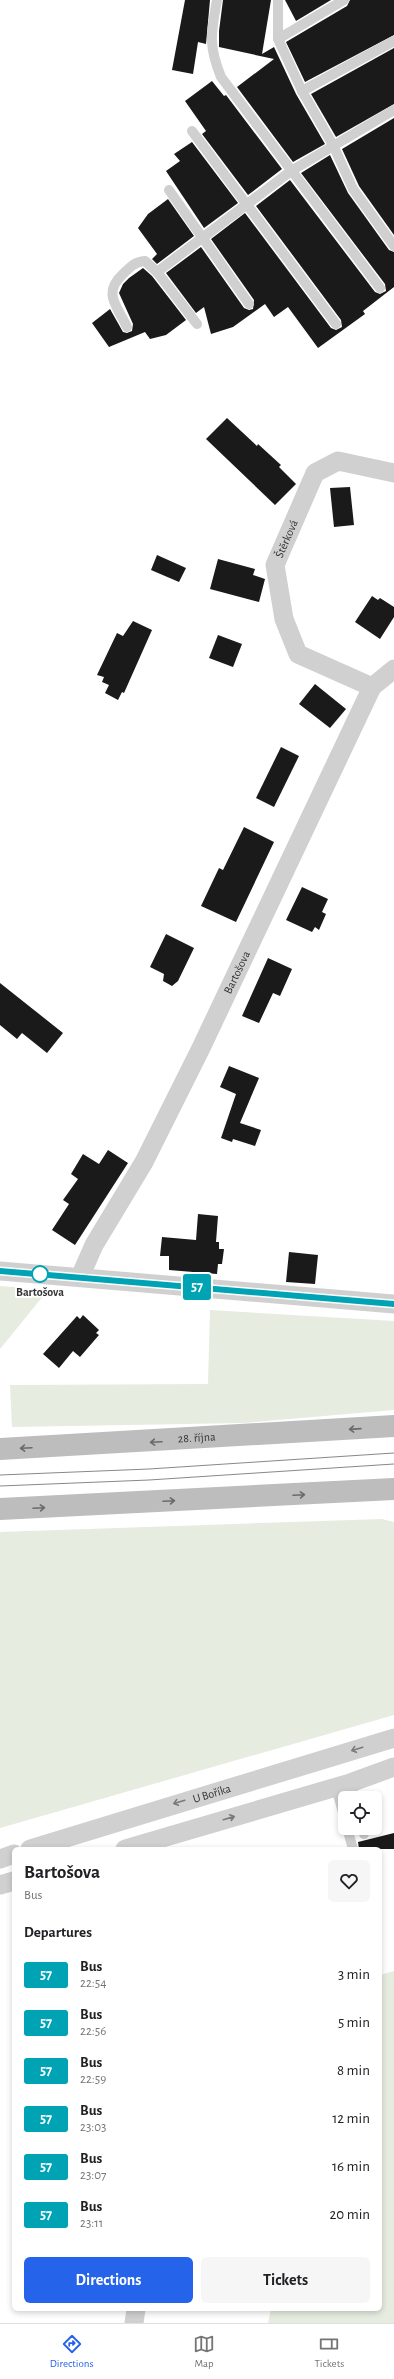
<!DOCTYPE html>
<meta charset="utf-8">
<style>
:root{--surface:#fff;--page:#f6f6f6;--text:#202124;--muted:#757577;--line:#e0e0e0;--accent:#2563eb}
body{margin:0;font-family:"Alegreya Sans",sans-serif;background:var(--page);color:var(--text);height:100vh;display:flex;flex-direction:column;font-size:15px;white-space:nowrap}
*{box-sizing:border-box;margin:0}
p{font-size:13px;color:var(--muted)}
.icon{flex:none;width:22px;height:22px;fill:none;stroke:currentColor;stroke-width:2;stroke-linecap:round;stroke-linejoin:round}
.map{position:relative;flex:1;overflow:hidden}
.side{position:absolute;left:12px;top:1847px;width:370px;height:464px;display:flex;flex-direction:column;background:var(--surface);border-radius:6px;box-shadow:0 2px 6px #0003}
.side>*{flex:none}
.badge{padding:0 8px;border-radius:3px;font-size:14px;line-height:26px}
.fabs{position:absolute;left:338px;top:1791px;display:grid;gap:8px}
.fabs a{display:grid;place-items:center;width:44px;height:44px;border-radius:6px;background:var(--surface);box-shadow:0 2px 6px #0003;font-size:20px}
.map>.badge{position:absolute;translate:-50% -50%;box-shadow:0 0 0 2px #fff}
h2{padding:0 12px;font-size:15px;line-height:36px}
.round{display:grid;place-items:center;flex:none;width:42px;height:42px;border-radius:6px;background:var(--page)}
.head{display:flex;align-items:center;justify-content:space-between;height:68px;padding:0 12px}
h1{font-size:19px;font-weight:700;line-height:30px}
.action{display:flex;gap:8px;margin-top:auto;padding:8px 12px}
.action a{flex:1;height:46px;border-radius:6px;background:var(--accent);color:#fff;font-size:16px;font-weight:700;line-height:46px;text-align:center}
.action a+a{background:var(--page);color:var(--text)}
ul{padding:0;list-style:none}
li{display:flex;align-items:center;gap:12px;height:48px;padding:0 12px}
li div{flex:1}
li b{display:block;font-size:15px}
li em{font-style:normal}
li .badge{min-width:44px;font-weight:700;text-align:center}
.tabs{display:flex;justify-content:space-around;align-items:center;height:56px;border-top:1px solid var(--line);background:var(--surface);font-size:11px;color:var(--muted)}
.tabs a{display:grid;justify-items:center;gap:2px}
.tabs .selected{color:var(--accent)}
.map>svg:first-child{display:block}
</style>
<div class="map">
<svg width="394" height="2323" viewBox="0 0 394 2323">
<rect width="100%" height="100%" fill="#fff"/>
<g fill="#e6ecdf">
<polygon points="0,1286 48,1290 0,1349"/>
<polygon points="210,1310 394,1321 394,1410 243,1423 12,1427 10,1385 208,1384"/>
<polygon points="382,1519 394,1522 394,1715 0,1828 0,1532"/>
<polygon points="394,1971 394,2323 268,2323 271,2309 380,2309 380,1975"/>
</g>
<g fill="#1a1a1a">
<polygon points="185,0 210,0 206,44 198,42 193,74 172,70"/>
<polygon points="223,0 271,0 262,54 274,47 296,94 325,144 293,162 237,87 274,59 219,47 219,31"/>
<polygon points="285,0 331,0 296,21"/>
<polygon points="350,0 394,0 394,35 305,82 286,42 347,6"/>
<polygon points="394,48 394,104 336,137 311,94"/>
<polygon points="212,81 224,96 226,95 282,169 248,195 202,134 206,131 185,101"/>
<polygon points="394,118 394,235 359,186 342,149"/>
<polygon points="192,142 238,203 204,228 166,171 180,161 174,154"/>
<polygon points="330,155 348,193 389,250 394,252 394,287 363,311 365,314 318,348 288,307 274,317 265,304 233,327 211,334 204,307 196,313 166,273 201,247 244,308 249,310 253,309 254,300 211,239 245,213 331,328 336,330 342,327 341,320 256,206 290,180 375,292 380,294 386,291 385,284 301,173"/>
<polygon points="168,199 194,236 157,264 152,259 157,254 138,228 148,214"/>
<polygon points="143,268 152,276 186,320 166,335 150,339 145,332 109,347 92,323 110,309 123,332 127,333 132,331 133,324 119,293 123,284 129,278"/>
<polygon points="227,418 257,446 258,444 281,465 279,467 296,484 275,505 206,439"/>
<polygon points="350,487 354,525 334,527 330,488"/>
<polygon points="157,555 186,568 179,582 151,570"/>
<polygon points="218,559 255,569 253,575 265,579 259,602 210,589"/>
<polygon points="372,596 378,600 380,598 394,607 394,617 380,639 355,622"/>
<polygon points="133,621 152,630 124,693 122,692 118,700 105,693 109,685 102,682 104,677 97,675 117,633 123,636"/>
<polygon points="218,635 242,644 233,667 209,658"/>
<polygon points="315,684 346,709 330,728 299,704"/>
<polygon points="281,747 299,756 274,807 256,798"/>
<polygon points="244,827 274,842 236,922 201,906 219,868 223,870"/>
<polygon points="302,887 328,899 322,912 326,914 319,930 315,927 312,932 286,920"/>
<polygon points="166,934 194,948 178,981 172,986 163,981 164,974 150,967"/>
<polygon points="268,958 292,969 280,996 273,993 259,1023 242,1016"/>
<polygon points="0,983 63,1033 47,1053 22,1033 17,1039 0,1025"/>
<polygon points="229,1066 259,1078 240,1123 261,1130 255,1146 233,1139 232,1142 221,1138 236,1094 220,1087"/>
<polygon points="108,1150 128,1163 75,1245 52,1230 69,1204 63,1200 78,1179 71,1174 83,1154 99,1164"/>
<polygon points="198,1214 218,1216 216,1242 219,1242 219,1249 224,1249 222,1264 218,1264 217,1274 169,1270 169,1256 160,1256 162,1237 196,1240"/>
<polygon points="289,1252 318,1255 315,1284 286,1282"/>
<polygon points="83,1315 99,1330 96,1333 99,1335 80,1357 73,1351 59,1368 43,1354 77,1316 80,1319"/>
<polygon points="394,1833 394,1849 359,1849 358,1842"/>
</g>
<g fill="none" stroke-linecap="round" stroke-linejoin="round">
<g stroke="#d0d0d0" stroke-width="10">
<path d="M217,0C211,33 208,45 221,77L380,288"/>
<polyline points="278,0 278,39 302,91 333,145 353,189 394,246"/>
<polyline points="278,39 344,0"/>
<polyline points="302,91 394,41"/>
<polyline points="192,131 336,324"/>
<polyline points="169,190 249,304"/>
<polyline points="157,272 291,171 394,110"/>
<path d="M127,327C116,304 102,293 124,273C131,266 135,262 145,261L157,272L197,324"/>
<polyline points="350,1783 355,1798"/>
<polyline points="336,1787 345,1820"/>
<polyline points="347,1828 353,1849"/>
<polyline points="362,1828 364,1834"/>
</g>
<g stroke="#d0d0d0" stroke-width="19">
<path id="s1" d="M372,687L298,654L284,619L275,565L315,473L338,461L394,473"/>
<polyline points="0,1271 394,1304"/>
<path id="s2" d="M80,1277L94,1245L144,1162L201,1048L372,687L394,669"/>
<path id="s3" d="M30,1849L394,1738"/>
<polyline points="125,1849 350,1783 394,1767"/>
<polyline points="0,1859 14,1854"/>
<polyline points="0,1885 14,1881"/>
<polyline points="134,2323 136,2309"/>
</g>
<g stroke="#bdbdbd" stroke-width="22">
<path id="s4" d="M0,1449L394,1426"/>
<polyline points="0,1509 394,1489"/>
</g>
<g stroke="#888" stroke-width="1">
<polyline points="0,1475 149,1469 394,1453"/>
<polyline points="0,1486 149,1480 394,1464"/>
</g>
</g>
<defs><path id="oneway-shaft" d="M-6 0H5M1.5-3L5.5 0L1.5 3" fill="none" stroke-width="1.6" stroke-linecap="round" stroke-linejoin="round"/></defs>
<g stroke="#6a6a6a">
<use href="#oneway-shaft" transform="translate(355 1429) rotate(176)"/>
<use href="#oneway-shaft" transform="translate(156 1442) rotate(177)"/>
<use href="#oneway-shaft" transform="translate(26 1448) rotate(177)"/>
<use href="#oneway-shaft" transform="translate(299 1495) rotate(-3)"/>
<use href="#oneway-shaft" transform="translate(169 1501) rotate(-3)"/>
<use href="#oneway-shaft" transform="translate(39 1508) rotate(-3)"/>
</g>
<g stroke="#7a7a7a">
<use href="#oneway-shaft" transform="translate(357 1749) rotate(163)"/>
<use href="#oneway-shaft" transform="translate(179 1802) rotate(163)"/>
<use href="#oneway-shaft" transform="translate(229 1818) rotate(-16)"/>
</g>
<g fill="none" stroke-linecap="round" stroke-linejoin="round">
<defs>
<polyline id="line" points="0,1271 394,1304"/>
</defs>
<use href="#line" stroke="#fff" stroke-width="9"/>
<use href="#line" stroke="#00a3b4" stroke-width="6"/>
</g>
<circle fill="#fff" stroke="#00a3b4" stroke-width="2" cx="40" cy="1274" r="8"/>
<g text-anchor="middle" stroke-width="4" stroke-linejoin="round" paint-order="stroke">
<g font-size="12" fill="#333" stroke="#fff">
<text dy="4" stroke="none"><textPath href="#s1" startOffset="202">Štěrková</textPath></text>
<text dy="4" stroke="none"><textPath href="#s2" startOffset="343">Bartošova</textPath></text>
<text dy="4" stroke="none"><textPath href="#s4" startOffset="197">28. října</textPath></text>
<text dy="4" stroke="none"><textPath href="#s3" startOffset="190">U Boříka</textPath></text>
</g>
<g font-size="12" font-weight="bold" fill="#333" stroke="#fff">
<text x="40" y="1296">Bartošova</text>
</g>
</g>
</svg>
<div class="fabs">
<a><svg class="icon" aria-label="locate" viewBox="0 0 24 24"><circle cx="12" cy="12" r="6"/><path d="M12 2v4M12 18v4M2 12h4M18 12h4"/></svg></a>
</div>
<b class="badge" style="left:197px;top:1287px;background:#00a3b4;color:#fff">57</b>
<section class="side">
<div class="head"><div><h1>Bartošova</h1><p>Bus</p></div><a class="round"><svg class="icon" aria-label="heart" viewBox="0 0 24 24"><path d="M12 20l-8-8c-3-5 5-10 8-4 3-6 11-1 8 4z"/></svg></a></div>
<h2>Departures</h2>
<ul>
<li><span class="badge" style="background:#00a3b4;color:#fff">57</span><div><b>Bus</b><p>22:54</p></div><em>3 min</em></li>
<li><span class="badge" style="background:#00a3b4;color:#fff">57</span><div><b>Bus</b><p>22:56</p></div><em>5 min</em></li>
<li><span class="badge" style="background:#00a3b4;color:#fff">57</span><div><b>Bus</b><p>22:59</p></div><em>8 min</em></li>
<li><span class="badge" style="background:#00a3b4;color:#fff">57</span><div><b>Bus</b><p>23:03</p></div><em>12 min</em></li>
<li><span class="badge" style="background:#00a3b4;color:#fff">57</span><div><b>Bus</b><p>23:07</p></div><em>16 min</em></li>
<li><span class="badge" style="background:#00a3b4;color:#fff">57</span><div><b>Bus</b><p>23:11</p></div><em>20 min</em></li>
</ul>
<div class="action"><a>Directions</a><a>Tickets</a></div>
</section>
</div>
<nav class="tabs">
<a class="selected"><svg class="icon" aria-label="directions" viewBox="0 0 24 24"><path d="M12 3l9 9-9 9-9-9zM9 14v-3h6M13 9l2 2-2 2"/></svg>Directions</a>
<a><svg class="icon" aria-label="map" viewBox="0 0 24 24"><path d="M3 6l6-2 6 2 6-2v14l-6 2-6-2-6 2zM9 4v14M15 6v14"/></svg>Map</a>
<a><svg class="icon" aria-label="tickets" viewBox="0 0 24 24"><path d="M3 7h18v10H3zM15 7v10"/></svg>Tickets</a>
</nav>
